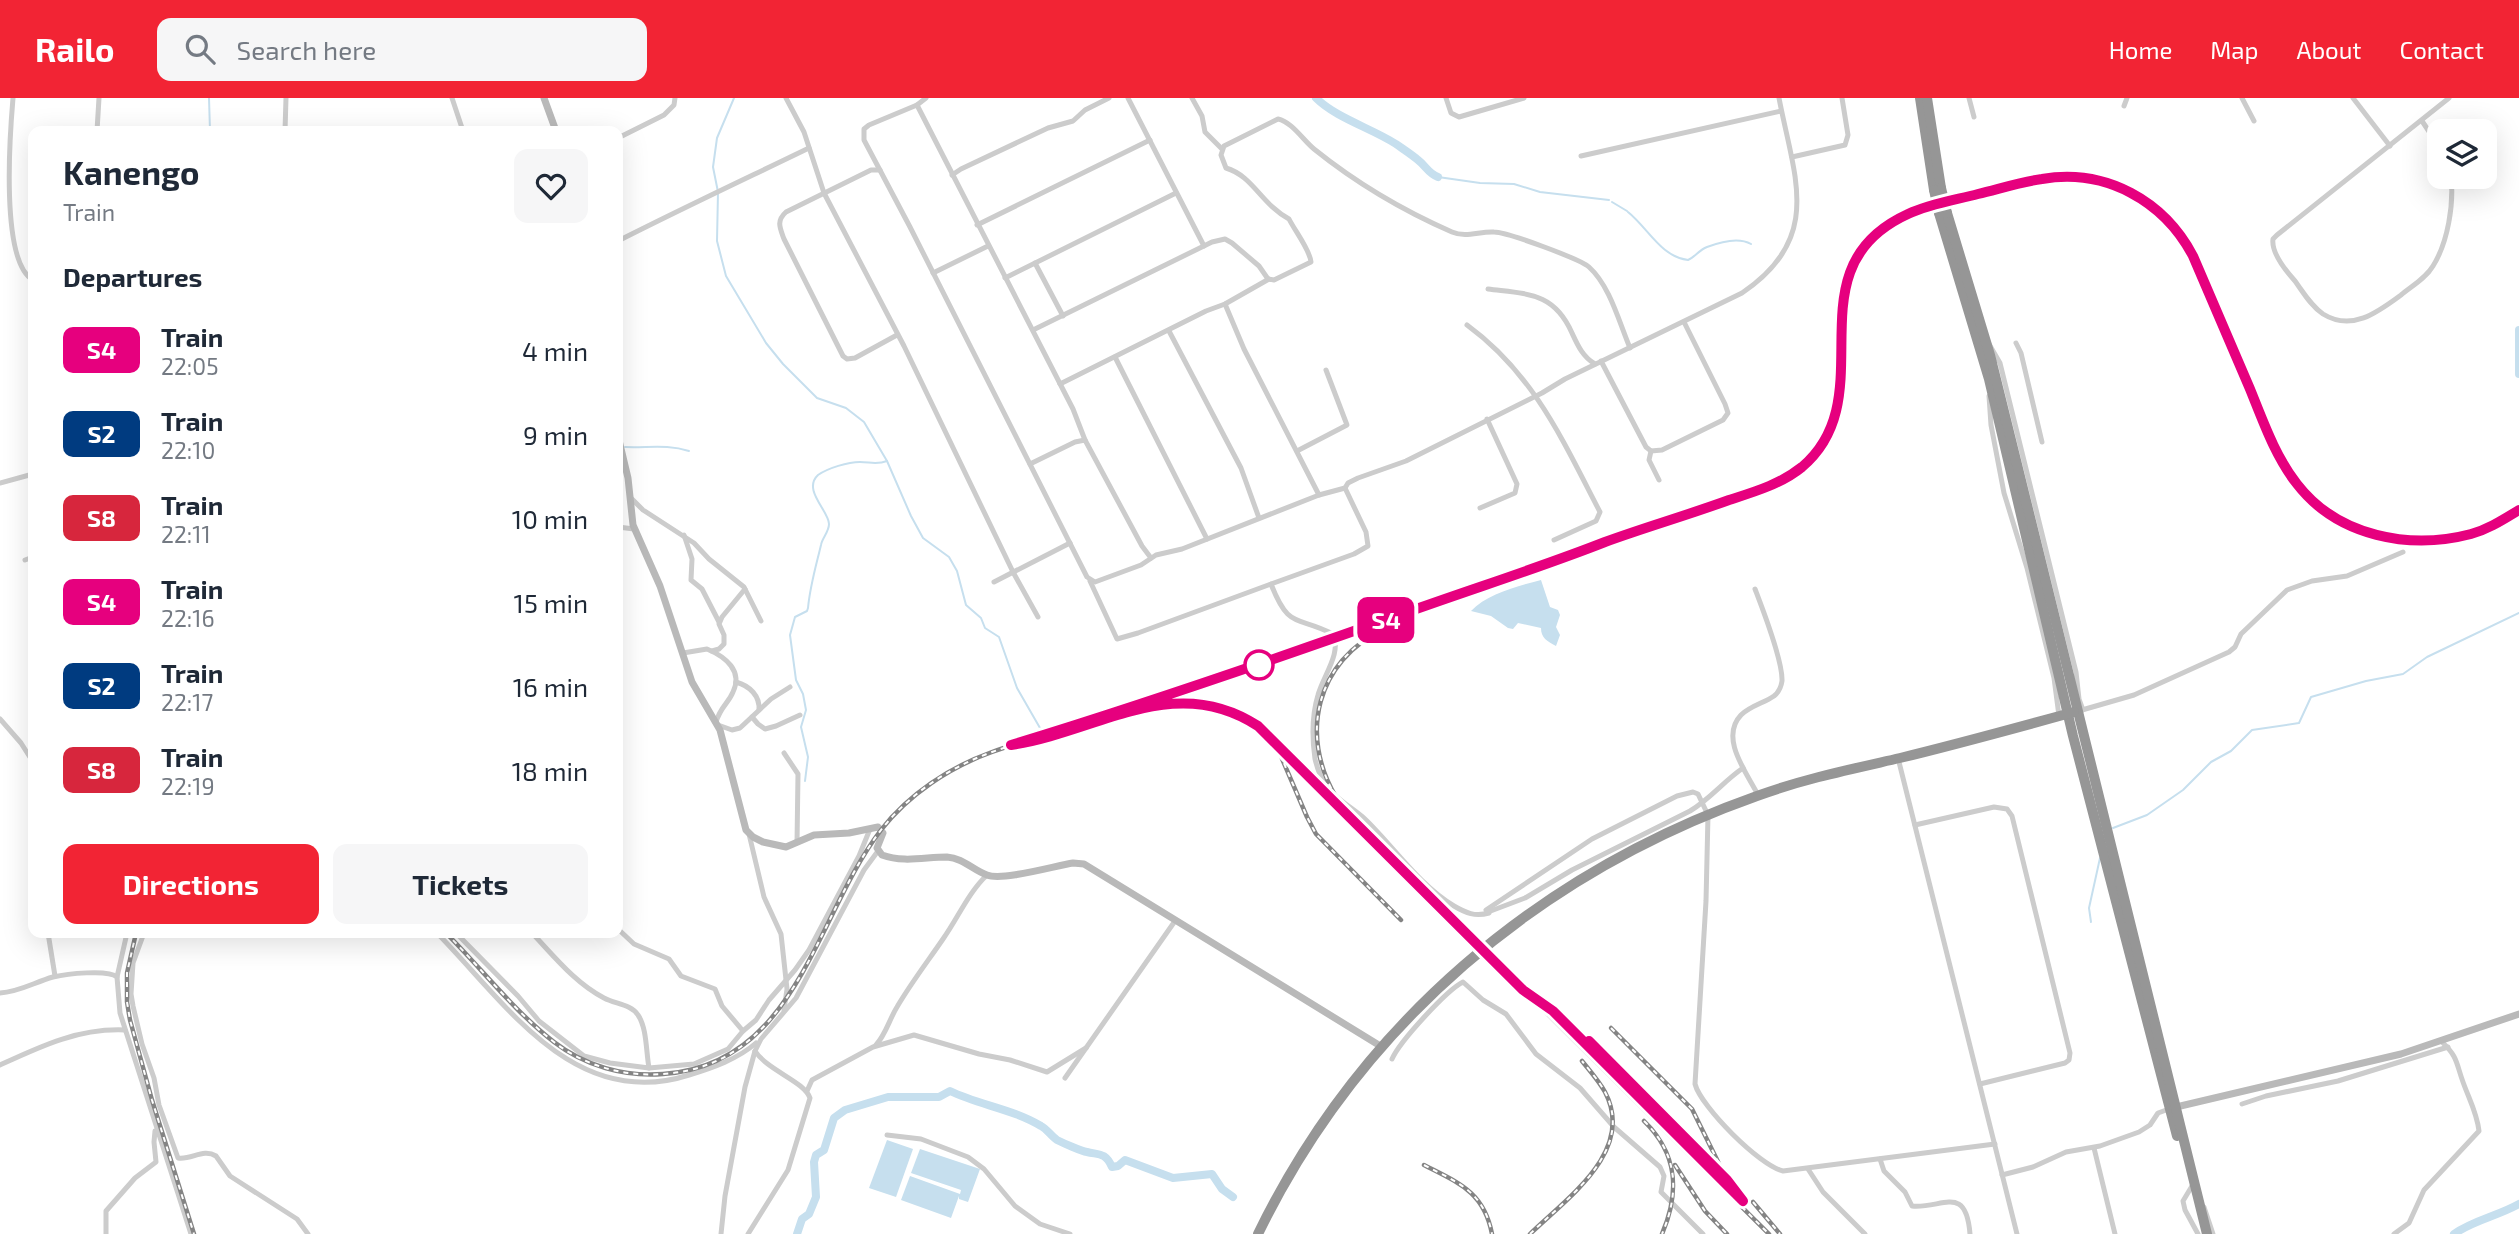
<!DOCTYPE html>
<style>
:root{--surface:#fff;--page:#f6f6f7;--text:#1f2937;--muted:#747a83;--accent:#f22434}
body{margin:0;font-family:"Exo 2",sans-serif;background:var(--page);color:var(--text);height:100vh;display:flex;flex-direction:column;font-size:26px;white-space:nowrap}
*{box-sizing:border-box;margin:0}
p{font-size:23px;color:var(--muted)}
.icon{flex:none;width:38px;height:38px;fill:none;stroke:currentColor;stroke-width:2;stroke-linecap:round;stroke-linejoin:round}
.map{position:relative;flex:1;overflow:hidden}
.side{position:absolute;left:28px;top:28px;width:595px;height:812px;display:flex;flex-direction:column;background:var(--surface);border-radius:14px;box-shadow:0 7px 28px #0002}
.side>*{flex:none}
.badge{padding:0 14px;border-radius:10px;font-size:24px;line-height:46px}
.controls{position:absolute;left:2427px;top:21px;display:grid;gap:14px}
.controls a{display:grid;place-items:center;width:70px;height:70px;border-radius:14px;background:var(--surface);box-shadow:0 7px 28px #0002;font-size:35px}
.map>.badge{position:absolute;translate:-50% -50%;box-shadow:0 0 0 4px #fff}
h2{padding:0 35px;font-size:26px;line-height:63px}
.round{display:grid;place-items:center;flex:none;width:74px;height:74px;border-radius:14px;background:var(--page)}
.headline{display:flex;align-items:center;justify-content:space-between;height:119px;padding:0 35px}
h1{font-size:33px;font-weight:700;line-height:52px}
.action{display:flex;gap:14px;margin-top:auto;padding:14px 35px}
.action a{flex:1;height:80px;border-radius:14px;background:var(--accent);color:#fff;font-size:28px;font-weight:700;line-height:80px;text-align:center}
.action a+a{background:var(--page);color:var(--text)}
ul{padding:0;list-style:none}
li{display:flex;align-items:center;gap:21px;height:84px;padding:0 35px}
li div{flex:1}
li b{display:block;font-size:26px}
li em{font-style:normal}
li .badge{min-width:77px;font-weight:700;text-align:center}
header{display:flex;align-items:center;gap:42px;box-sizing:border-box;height:98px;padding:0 35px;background:var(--accent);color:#fff}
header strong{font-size:33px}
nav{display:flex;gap:38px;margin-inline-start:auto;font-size:24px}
.search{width:490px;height:63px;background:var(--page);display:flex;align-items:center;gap:18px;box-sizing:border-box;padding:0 24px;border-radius:14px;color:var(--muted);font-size:26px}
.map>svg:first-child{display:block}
</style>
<header>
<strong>Railo</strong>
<div class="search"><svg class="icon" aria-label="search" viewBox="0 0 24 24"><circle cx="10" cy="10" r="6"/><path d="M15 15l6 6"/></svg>Search here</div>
<nav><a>Home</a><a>Map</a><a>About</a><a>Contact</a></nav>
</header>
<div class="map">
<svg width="2519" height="1136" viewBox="0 0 2519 1136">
<rect width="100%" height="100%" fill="#fff"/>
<g fill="#c6dfee">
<path d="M1541,482L1550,509L1558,512L1560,517L1556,529L1560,537L1556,548C1547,543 1541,540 1541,530L1518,525L1513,531L1508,530L1491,518L1471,513C1487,496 1518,488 1541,482Z"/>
<polygon points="887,1042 913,1051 896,1099 869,1090"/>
<polygon points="920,1051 980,1071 968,1104 959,1101 959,1098 951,1120 901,1102 910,1078 960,1096 961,1092 911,1075"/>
</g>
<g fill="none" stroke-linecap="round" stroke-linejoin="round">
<g stroke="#c6dfee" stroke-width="2">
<polyline points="209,0 210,33"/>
<polyline points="734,0 717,40 713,69 718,94 717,143 726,178 766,245 783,266 817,300 846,310 864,324 887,363 911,418 923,440 949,459 957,473 966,507 981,520 985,530 999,539 1017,590 1040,630"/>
<polyline points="1438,79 1480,85 1514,86 1540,94 1609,102"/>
<polyline points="1612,104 1627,113"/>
<path d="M1628,114C1648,130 1661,159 1688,162C1695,159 1699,152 1707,149C1720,144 1739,139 1751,146"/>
<path d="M625,349C648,350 667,346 689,353"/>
<path d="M805,683L808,659L801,629L806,612L803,596L796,582L790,537L795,519L807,513L808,510C810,488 816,468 821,447C822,440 829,434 829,426C829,413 802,392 818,377C828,370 848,364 860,364C870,364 877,367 887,363"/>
<polyline points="2113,730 2147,717 2183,692 2211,664 2231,653 2252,632 2299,625 2311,599 2366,583 2403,576 2427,559 2519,515"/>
<polyline points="2091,824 2089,810 2100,760"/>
</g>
<g stroke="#c6dfee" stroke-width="8">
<path d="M1316,0C1336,20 1371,30 1396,46C1403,51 1411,56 1418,62C1426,68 1428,75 1438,79"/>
<polyline points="2519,232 2519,276"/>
<path d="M797,1136L802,1121L809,1116L816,1099L814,1064L816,1057L824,1052L834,1020L845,1012L888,999H939L950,993C979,1007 1013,1011 1041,1028C1047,1031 1051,1038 1057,1042C1063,1045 1081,1053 1087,1054C1099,1057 1105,1054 1112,1069L1118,1068L1125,1062L1173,1080L1212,1076L1222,1091L1233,1099"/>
<path d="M2454,1136C2474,1122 2498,1118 2519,1106"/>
</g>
<g stroke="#ccc" stroke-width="5">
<path d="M13,0C10,35 0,164 33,182"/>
<polyline points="452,0 463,33"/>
<polyline points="786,0 804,34 824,95 904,248 1013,474 1038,519"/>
<path d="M926,0L917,7L869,27L864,31V42L910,129L1087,479L1095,484L1141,467L1156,457L1182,451L1319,397L1345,390L1348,385L1358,380L1406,363L1542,295L1565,281L1742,195C1824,140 1794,79 1779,0"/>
<polyline points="1128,0 1204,148"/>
<polyline points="1192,0 1202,18 1205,34 1222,51"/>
<polyline points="1446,0 1451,15 1459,19 1524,0"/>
<polyline points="1969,0 1974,19"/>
<polyline points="2242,0 2254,23"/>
<polyline points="2353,0 2390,48"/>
<path d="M2449,0L2277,137L2273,141C2271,155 2286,173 2295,183C2303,194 2311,208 2323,216C2352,234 2378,214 2401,197C2412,188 2426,180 2433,168C2448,144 2454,106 2451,79"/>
<polyline points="917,7 1073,311 1085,342"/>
<polyline points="2124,8 2127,0"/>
<polyline points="2422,23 2440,50"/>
<polyline points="97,33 99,0"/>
<polyline points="285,33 286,0"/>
<polyline points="618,40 664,17 674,7 675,0"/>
<polyline points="1581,58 1781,13"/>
<polyline points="1792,59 1845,47 1848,37 1842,0"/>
<path d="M880,72H871L786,114C776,123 780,130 784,141L843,258L847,261L855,260L897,237"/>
<polyline points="952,77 961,71 1048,30 1073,23 1085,12 1109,0"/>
<polyline points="977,127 1150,42"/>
<path d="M618,143C681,111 745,81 809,50"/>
<polyline points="1035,165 1063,218"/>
<polyline points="933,175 988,148"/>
<polyline points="1005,180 1176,95"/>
<path d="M1488,191C1527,196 1554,194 1572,235C1578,248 1583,259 1595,266"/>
<polyline points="1225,206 1244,251 1319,397"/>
<path d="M1467,227C1534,276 1563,343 1600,414L1596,423L1554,442"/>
<path d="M1033,232L1212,144L1225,141L1232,145L1259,168L1268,181L1274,182L1311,164C1310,152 1295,133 1289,121C1261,106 1253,78 1226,70L1221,57L1224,48L1278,21C1292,24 1303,42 1314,51C1355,84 1404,113 1452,134C1466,140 1480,133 1494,134C1507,134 1580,161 1589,169C1610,188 1619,224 1630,250"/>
<polyline points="1169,233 1241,370 1259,420"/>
<polyline points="2016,245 2021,255 2042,344"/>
<polyline points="1989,246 2000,265 2076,574 2079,601 2083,612"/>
<polyline points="1115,259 1207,441"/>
<polyline points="1601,263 1646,349 1651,353 1662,352 1723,322 1728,315 1725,306 1684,224"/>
<polyline points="1060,286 1206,213 1225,206 1269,181"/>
<polyline points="1989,298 1991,327 2004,395 2027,470 2054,580 2059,618"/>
<polyline points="1297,353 1347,327 1326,272"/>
<polyline points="1651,353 1649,362 1659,382"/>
<polyline points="1030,366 1075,344 1085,342 1142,448 1151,460"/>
<polyline points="0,385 33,376"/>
<path d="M1345,390L1366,434L1368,448L1354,456L1271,486C1289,532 1296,517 1333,536C1342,555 1323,578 1318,597C1312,617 1312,640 1315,661C1317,669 1320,679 1325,686C1334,700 1353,710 1365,721C1394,749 1419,787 1454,808C1466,815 1475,819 1489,815"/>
<polyline points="631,400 643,412 694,445 709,461 744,489 761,523"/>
<polyline points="1480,410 1515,395 1517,386 1487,321"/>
<polyline points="618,429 634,431"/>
<polyline points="684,437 692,461 691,482 702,491 719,524"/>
<polyline points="25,462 33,459"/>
<polyline points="1090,483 1117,541 1138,535 1271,486"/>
<polyline points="994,484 1070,445"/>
<path d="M1755,491C1763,512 1783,563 1782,583C1781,590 1779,594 1774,598C1764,605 1750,608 1741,617C1719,640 1747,675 1758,697"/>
<polyline points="712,553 719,551 724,546 724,537 719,526 722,519 745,491"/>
<path d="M683,555L707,551C726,559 743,573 733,594C728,606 721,608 716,624"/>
<path d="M736,584C750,588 760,598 759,612"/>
<polyline points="2082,612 2134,597 2229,554 2235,549 2241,536 2287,492 2312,483 2347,478 2403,454"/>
<polyline points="752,619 758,626 765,631 776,628 800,617"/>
<polyline points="0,621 21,645 33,664"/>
<polyline points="718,627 732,632 740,630 771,601 790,589"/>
<polyline points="784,655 798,676 797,745"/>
<polyline points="1898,660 2017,1136"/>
<polyline points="1915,727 1994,709 2007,711 2012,718 2070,955 2069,962 2065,965 1980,986"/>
<polyline points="749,736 764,799 781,836 787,891 784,912"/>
<path d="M1486,812L1592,741L1677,698L1693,694L1698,696L1708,717L1706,803L1695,986C1701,1009 1760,1068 1783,1073L1995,1046"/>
<path d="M1488,814L1525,800L1572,772L1690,713C1710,701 1724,683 1743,670"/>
<polyline points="618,831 634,846 669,861 681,878 715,891 722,908 743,933"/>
<polyline points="48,835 55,878"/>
<polyline points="127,835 117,879 120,915 191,1136"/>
<path d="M144,835L133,865L131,896L133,908L142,946L154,980L159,1007L178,1060C192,1062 203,1050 216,1058L230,1078L297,1121L308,1136"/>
<path d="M437,835C506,905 574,1014 689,977C712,970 738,961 756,945"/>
<polyline points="456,835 518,898 539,923 584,958 610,965 649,970 694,966 728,951 743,933 756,922 769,902 795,872 809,852 859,758 870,731"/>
<path d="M532,835C554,858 575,885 604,900C615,906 631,906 638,917C647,930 646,954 649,970"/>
<path d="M0,895C19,894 35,884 53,879C66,876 108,871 117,879"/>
<path d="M876,947C886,936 889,922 897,909C911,885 928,863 943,841C958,820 968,795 987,777"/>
<path d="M1392,961C1400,943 1447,892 1463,884L1483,902L1506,916L1536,956L1580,990L1614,1029L1660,1069L1664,1078L1661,1094L1703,1136"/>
<path d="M0,967C41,948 79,930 125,932"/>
<polyline points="1065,980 1175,823"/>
<polyline points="807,993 812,982 873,949 914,937 979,956 1010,962 1047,974 1086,950"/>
<polyline points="2242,1006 2266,998 2338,983 2448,949"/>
<polyline points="887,1037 921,1041 968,1059 984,1071 1015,1108 1040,1126 1070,1136"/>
<polyline points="2094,1050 2115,1136"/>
<path d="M1880,1061L1884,1073L1905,1094L1912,1108C1942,1111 1966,1085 1970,1136"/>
<polyline points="1808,1071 1823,1094 1865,1136"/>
<polyline points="2002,1077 2033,1069 2066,1054 2100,1048 2139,1034 2150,1027 2158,1015 2169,1011"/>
<polyline points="2192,1088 2183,1103 2185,1112 2198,1136"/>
<polyline points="2204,1109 2213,1136"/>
<polyline points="106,1136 106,1113 135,1080 156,1064 154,1044 155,1033"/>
<polyline points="721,1136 725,1098 745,989 755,953 761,941 796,900 864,772 878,753"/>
<path d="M748,1136L788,1072L810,1000C804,983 768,973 755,953"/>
<path d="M2394,1136L2409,1125L2424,1092L2479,1033C2477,1015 2469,1001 2463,984C2456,965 2458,959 2442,944"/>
</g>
<g stroke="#b9b9b9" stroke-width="7">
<polyline points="544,0 556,33"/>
<path d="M618,338L628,380L633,427L660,488L692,584L720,632L746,732L753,739L763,744L786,749L814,737L849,735L878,729L883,735L877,750L882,757C904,765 925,759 947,759C963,760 973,772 987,777C1003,783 1054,768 1073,765L1084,766L1382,949"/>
<polyline points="2172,1010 2401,956 2519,916"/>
</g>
<g stroke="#969696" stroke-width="10">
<polyline points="1920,0 1934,92"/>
<polyline points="1927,0 1941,90"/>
<polyline points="1939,115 1989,281 2073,638 2177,1038"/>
<polyline points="1947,115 1990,257 2207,1136"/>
<path d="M1258,1136C1360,926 1539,775 1757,698C1803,681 1852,671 1900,660C1958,646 2016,630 2074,614"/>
</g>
<defs>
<g id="rail">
<path d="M1165,606C1198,599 1230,610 1258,628L1769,1136"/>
<polyline points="1280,656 1307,719 1316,736 1401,822"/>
<path d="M1336,699C1299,637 1316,563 1384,531"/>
<polyline points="136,835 127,875 127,904 130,922 152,1002 194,1136"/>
<path d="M446,835C482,871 514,913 554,944C585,968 624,979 663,976C797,967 815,818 881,732C909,696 950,669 992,654C1060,630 1129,611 1197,588C1334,542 1472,494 1608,443C1648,429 1688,417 1727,403C1753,394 1780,387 1801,369C1888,298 1786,167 1911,115C1933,105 1959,102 1982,95C2003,90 2025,83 2047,80C2109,73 2164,103 2193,158C2213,204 2233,250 2252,296C2265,327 2276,360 2297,386C2338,439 2410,452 2471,436C2489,431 2504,421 2519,412"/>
<polyline points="1611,930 1692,1011 1727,1082"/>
<path d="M1644,1023C1678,1056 1680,1094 1662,1136"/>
<path d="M1424,1067C1459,1085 1484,1094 1492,1136"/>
<polyline points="1675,1067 1705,1113 1727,1136"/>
<polyline points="1753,1104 1780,1136"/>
<path d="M1530,1136C1567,1100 1636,1053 1605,994C1599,983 1590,973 1582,963"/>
</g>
</defs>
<use href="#rail" stroke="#848484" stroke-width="4.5"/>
<use href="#rail" stroke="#fff" stroke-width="2" stroke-dasharray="5" stroke-linecap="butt"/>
<g stroke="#969696" stroke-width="10">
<polyline points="1941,90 1947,115"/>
<polyline points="1934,92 1939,115"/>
</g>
</g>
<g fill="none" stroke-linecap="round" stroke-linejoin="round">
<defs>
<path id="line" d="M1589,943L1727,1082L1743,1103L1553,913L1523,892L1258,628C1174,573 1098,634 1011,647C1149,605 1284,558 1419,510C1481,488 1544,468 1605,444C1646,429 1688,417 1729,402C1754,394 1781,386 1802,369C1887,297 1787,171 1908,116C1929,106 1955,102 1978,96C1999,91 2020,84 2042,81C2106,70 2164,103 2193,158C2212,202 2231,246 2250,291C2263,323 2275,358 2297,386C2338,439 2410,452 2471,436C2489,431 2504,421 2519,412"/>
</defs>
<use href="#line" stroke="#fff" stroke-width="16"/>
<use href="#line" stroke="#e6007e" stroke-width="10"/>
</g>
<circle fill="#fff" stroke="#e6007e" stroke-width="3.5" cx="1259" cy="567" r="14"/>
</svg>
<div class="controls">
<a><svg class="icon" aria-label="layers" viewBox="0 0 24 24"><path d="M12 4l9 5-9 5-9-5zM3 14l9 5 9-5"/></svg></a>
</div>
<b class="badge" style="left:1386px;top:522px;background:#e6007e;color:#fff">S4</b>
<section class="side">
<div class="headline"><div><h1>Kanengo</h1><p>Train</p></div><a class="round"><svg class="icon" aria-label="heart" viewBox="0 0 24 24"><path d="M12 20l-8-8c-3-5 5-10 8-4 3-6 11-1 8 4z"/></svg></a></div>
<h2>Departures</h2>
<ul>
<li><span class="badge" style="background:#e6007e;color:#fff">S4</span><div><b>Train</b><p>22:05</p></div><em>4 min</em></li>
<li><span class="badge" style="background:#003b80;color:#fff">S2</span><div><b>Train</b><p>22:10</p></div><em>9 min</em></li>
<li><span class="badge" style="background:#d7263d;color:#fff">S8</span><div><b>Train</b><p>22:11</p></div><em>10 min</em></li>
<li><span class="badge" style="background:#e6007e;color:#fff">S4</span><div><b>Train</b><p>22:16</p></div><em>15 min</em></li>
<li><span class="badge" style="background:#003b80;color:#fff">S2</span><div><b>Train</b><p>22:17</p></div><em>16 min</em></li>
<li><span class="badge" style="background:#d7263d;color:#fff">S8</span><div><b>Train</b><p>22:19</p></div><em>18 min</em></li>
</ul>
<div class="action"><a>Directions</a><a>Tickets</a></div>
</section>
</div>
